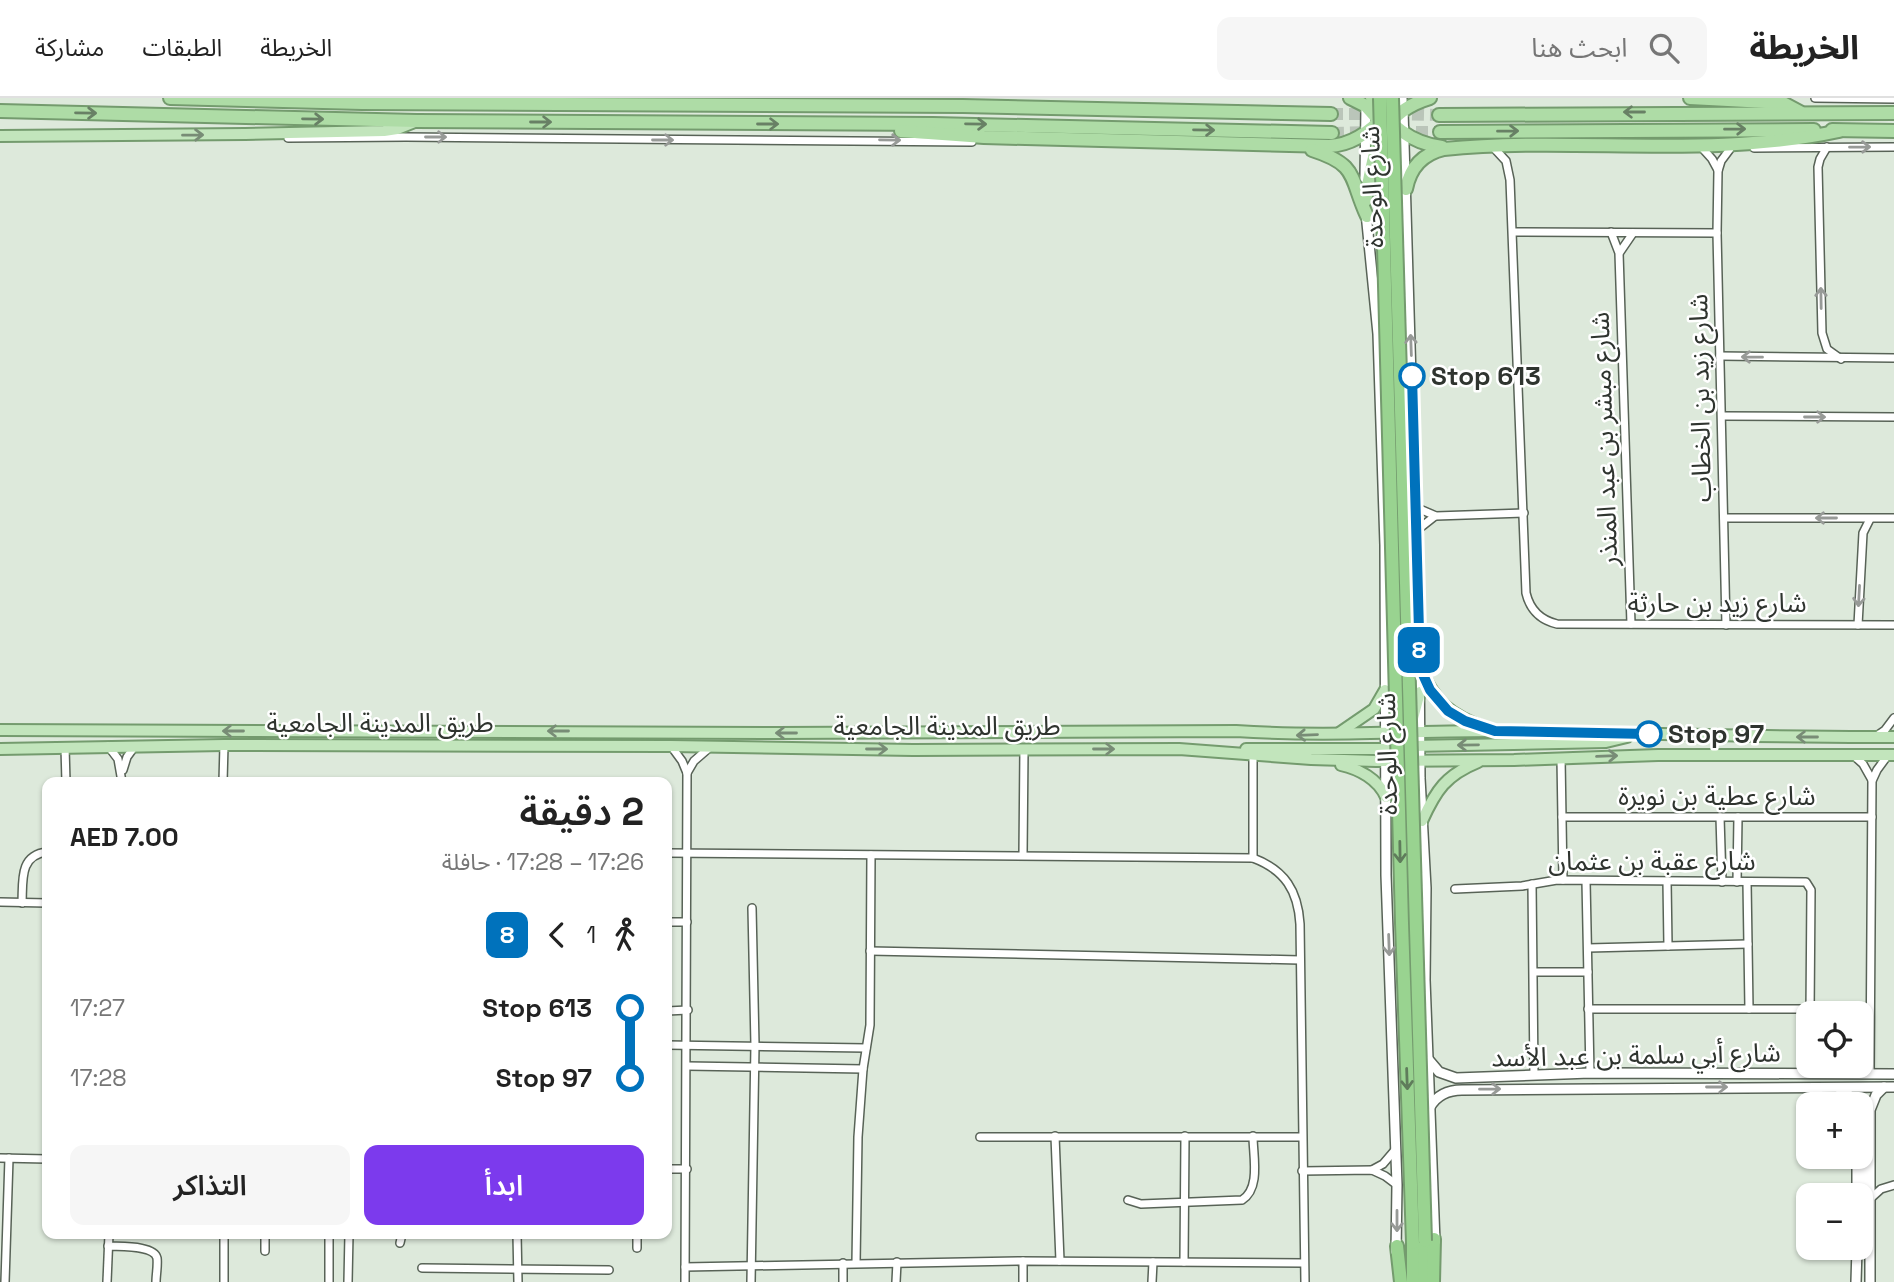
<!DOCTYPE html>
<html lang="ar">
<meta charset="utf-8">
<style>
:root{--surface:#fff;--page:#f6f6f6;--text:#222;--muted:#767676;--line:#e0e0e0;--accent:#7c3aed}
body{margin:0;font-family:"Space Grotesk","Noto Sans Arabic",sans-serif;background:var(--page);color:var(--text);direction:rtl;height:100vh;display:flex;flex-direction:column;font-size:26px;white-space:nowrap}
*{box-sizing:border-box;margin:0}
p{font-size:23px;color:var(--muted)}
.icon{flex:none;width:38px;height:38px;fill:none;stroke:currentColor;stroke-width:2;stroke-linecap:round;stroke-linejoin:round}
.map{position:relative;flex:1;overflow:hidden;direction:ltr}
.side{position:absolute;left:42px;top:679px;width:630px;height:462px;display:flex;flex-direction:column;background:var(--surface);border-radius:14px;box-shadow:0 2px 5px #0004;direction:rtl}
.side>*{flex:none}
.badge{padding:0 14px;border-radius:10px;font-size:24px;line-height:46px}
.fabs{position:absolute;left:1796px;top:903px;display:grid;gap:14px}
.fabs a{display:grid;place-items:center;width:77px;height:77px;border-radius:14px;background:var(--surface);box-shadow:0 2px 5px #0004;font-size:35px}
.map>.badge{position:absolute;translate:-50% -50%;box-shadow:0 0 0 4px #fff}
.legs{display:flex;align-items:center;gap:10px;height:77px;padding:0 28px;font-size:23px}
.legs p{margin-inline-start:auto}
.overview{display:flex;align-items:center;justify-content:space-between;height:119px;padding:0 28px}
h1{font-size:38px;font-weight:600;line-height:52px}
.action{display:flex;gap:14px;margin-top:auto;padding:14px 28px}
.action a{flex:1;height:80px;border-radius:14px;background:var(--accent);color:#fff;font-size:28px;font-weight:600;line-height:80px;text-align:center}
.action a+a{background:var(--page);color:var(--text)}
ul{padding:0 28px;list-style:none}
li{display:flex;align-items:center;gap:24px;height:70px;font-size:26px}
li i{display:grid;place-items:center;width:10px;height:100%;margin:0 9px;background:currentColor}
li i::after{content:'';width:18px;height:18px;margin:-9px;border:5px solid;border-radius:50%;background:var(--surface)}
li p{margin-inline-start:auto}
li:first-child i{background:linear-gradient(#0000 50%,currentColor 0)}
li:last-child i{background:linear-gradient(currentColor 50%,#0000 0)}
header{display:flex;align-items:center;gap:42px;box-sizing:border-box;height:98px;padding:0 35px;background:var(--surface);border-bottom:2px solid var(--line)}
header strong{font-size:33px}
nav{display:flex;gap:38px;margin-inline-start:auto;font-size:24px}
.search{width:490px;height:63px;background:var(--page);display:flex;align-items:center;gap:18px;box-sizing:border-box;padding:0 24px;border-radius:14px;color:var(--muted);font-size:26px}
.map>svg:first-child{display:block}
</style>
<header>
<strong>الخريطة</strong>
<div class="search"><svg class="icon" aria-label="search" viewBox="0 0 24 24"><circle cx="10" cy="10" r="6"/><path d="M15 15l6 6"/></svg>ابحث هنا</div>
<nav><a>الخريطة</a><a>الطبقات</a><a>مشاركة</a></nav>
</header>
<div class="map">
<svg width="1894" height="1184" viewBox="0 0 1894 1184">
<rect width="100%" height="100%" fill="#dde9db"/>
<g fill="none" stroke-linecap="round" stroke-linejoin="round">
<g stroke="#bac5b9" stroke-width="12" stroke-dasharray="12 6" stroke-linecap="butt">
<polyline points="1331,16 1376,16"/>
<polyline points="1394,16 1439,17"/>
<polyline points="1398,34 1440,34"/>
<polyline points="1332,35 1370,34"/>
</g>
<defs>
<g id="minor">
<polyline points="1403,0 1403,12"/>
<polyline points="1815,0 1894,1"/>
<polyline points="288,40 406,39 972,44"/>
<path d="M1493,49L1506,63L1510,82L1526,495C1530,512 1540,522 1557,526L1894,527"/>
<polyline points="1827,49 1820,61 1818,69 1822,235 1827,251 1841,261"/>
<polyline points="1754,50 1894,49"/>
<polyline points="1703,51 1712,61 1718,72"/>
<polyline points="1514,134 1717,135"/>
<polyline points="1611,134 1619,155 1631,526"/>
<polyline points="1620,154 1633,135"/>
<polyline points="1720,258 1894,260"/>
<polyline points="1722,318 1894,319"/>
<polyline points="1415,409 1436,418 1524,415"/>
<polyline points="1724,420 1894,420"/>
<polyline points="1416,433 1435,418"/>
<polyline points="1726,527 1717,135 1718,73 1721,63 1730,51"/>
<polyline points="1858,527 1863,435 1870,421"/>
<polyline points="1875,639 1885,632 1894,620"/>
<polyline points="108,648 118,661 122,684"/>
<polyline points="671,648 682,663 687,675 685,1184"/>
<polyline points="65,649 66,684"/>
<polyline points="1253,657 1253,760"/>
<polyline points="1853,657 1863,666 1872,682"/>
<polyline points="1561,660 1563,782"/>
<polyline points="123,672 127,659 135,648"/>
<polyline points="687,675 694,663 709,650"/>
<polyline points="223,684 224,647"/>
<polyline points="1562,719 1872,719"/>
<polyline points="1720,719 1722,784"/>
<path d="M667,755L1253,760C1285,772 1298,793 1300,826L1305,1184"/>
<polyline points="1023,757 1024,651"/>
<polyline points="1586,783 1590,975"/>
<polyline points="1667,783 1668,848"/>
<polyline points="1737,784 1738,719"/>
<polyline points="1747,784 1749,911"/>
<polyline points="1532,786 1534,977"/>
<polyline points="1455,791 1522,788 1557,782 1806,784 1811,792 1810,915"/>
<polyline points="0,804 47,805"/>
<path d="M22,805C23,783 19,757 47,754"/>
<polyline points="667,824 687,824"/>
<polyline points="1588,850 1748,846"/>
<polyline points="870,853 1300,862"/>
<polyline points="1534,874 1588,874"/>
<polyline points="1588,911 1810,911"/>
<polyline points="667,913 688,912"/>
<polyline points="667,947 866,950"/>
<polyline points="687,968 863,971"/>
<polyline points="1870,976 1872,683 1877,672 1888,657"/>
<polyline points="1055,1038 1060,1163"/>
<polyline points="980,1039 1302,1039"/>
<polyline points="0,1060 47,1061"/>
<polyline points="667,1071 687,1071"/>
<polyline points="1372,1072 1383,1066 1395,1052"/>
<polyline points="1302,1073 1372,1072 1385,1078 1397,1087"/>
<polyline points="1870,1101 1881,1091 1894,1087"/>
<path d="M1128,1102L1141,1106L1242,1102C1261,1090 1253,1058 1253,1038"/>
<polyline points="265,1136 265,1153"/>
<polyline points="329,1136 329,1184"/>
<polyline points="517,1136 518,1184"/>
<polyline points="637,1136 637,1150"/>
<polyline points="400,1145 402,1136"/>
<path d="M108,1148C120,1149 154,1147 157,1160C158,1167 156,1177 156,1184"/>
<polyline points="1023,1163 1023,1184"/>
<polyline points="1184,1164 1185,1038"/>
<polyline points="843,1165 843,1184"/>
<polyline points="856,1165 858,1039 863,971 870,927 871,757"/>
<polyline points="685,1169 1023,1163 1304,1165"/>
<polyline points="422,1170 609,1172"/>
<polyline points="5,1184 9,1060"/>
<polyline points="107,1184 109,1136"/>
<polyline points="224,1184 224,1136"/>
<polyline points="348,1184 349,1136"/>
<polyline points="751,1184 755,947 752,810"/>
<polyline points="896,1184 897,1164"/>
<polyline points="1152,1184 1153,1164"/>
</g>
<g id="tertiary">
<polyline points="1403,12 1419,548 1420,680 1426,790 1425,882 1435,1144"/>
<polyline points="1365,80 1366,8"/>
<polyline points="1366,115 1378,236 1385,447 1386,777 1397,1087 1396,1154"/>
<polyline points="1428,961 1439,974 1456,980 1590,975 1894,976"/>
<polyline points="1839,990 1848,996 1855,1006"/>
<path d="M1430,1009C1437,997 1448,992 1462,992L1894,989"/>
<polyline points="1857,1068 1864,1073 1865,1084"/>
<polyline points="1857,1097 1857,1059"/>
<polyline points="1856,1184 1857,1150"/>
<polyline points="1870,1184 1870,1012 1876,997 1884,989"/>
</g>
<g id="primary">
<polyline points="0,38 245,36 384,33 397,31 417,23"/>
<path d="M1420,570C1436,605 1450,617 1486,630"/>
<polyline points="1412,624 1420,594"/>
<path d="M0,632L776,635L1236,633C1323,639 1410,633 1496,633C1629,634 1761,640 1894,639"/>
<polyline points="1339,635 1374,611 1385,592"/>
<polyline points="0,651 224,647 671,648 913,652 1179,651 1311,661 1376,663 1514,662 1658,657 1894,657"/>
<polyline points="1246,651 1385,651 1402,641"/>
<polyline points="1391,658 1401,652 1413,648 1606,644 1627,639"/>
<path d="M1341,667C1359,671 1378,681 1386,699"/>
<path d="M1422,723C1436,692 1446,677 1478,664"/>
</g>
<g id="trunk">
<polyline points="170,0 362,5 963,8 1331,16"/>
<polyline points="1350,0 1366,8 1384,28"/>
<path d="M1372,0C1389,27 1410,45 1442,49"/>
<polyline points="1690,0 1783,5 1800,14"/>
<polyline points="0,13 417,23 933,26 1332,35"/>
<polyline points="1439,17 1894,15"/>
<polyline points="1832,32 1894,33"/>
<path d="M901,33L984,39L1329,48C1352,47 1371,33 1386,16"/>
<polyline points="1440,34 1814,32"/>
<path d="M1312,52C1359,67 1349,79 1367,118"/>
<path d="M1406,91C1410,70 1422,56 1444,51C1575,38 1710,61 1839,33"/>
<path d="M1365,103C1375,55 1376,16 1430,0"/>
</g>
<g id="motorway">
<polyline points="1397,1148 1401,1184"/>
<polyline points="1413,1184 1413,1145"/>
<polyline points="1424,1184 1425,1143"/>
<polyline points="1433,1184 1434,1141"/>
</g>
</defs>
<use href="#minor" stroke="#586357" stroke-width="10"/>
<use href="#tertiary" stroke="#586357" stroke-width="12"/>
<use href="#primary" stroke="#749b6e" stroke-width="14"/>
<use href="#trunk" stroke="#749b6e" stroke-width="16"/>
<use href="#motorway" stroke="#749b6e" stroke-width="16"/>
<use href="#minor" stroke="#fff" stroke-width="7"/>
<use href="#tertiary" stroke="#fff" stroke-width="9"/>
<use href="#primary" stroke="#c2e5bc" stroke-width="10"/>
<use href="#trunk" stroke="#aedca6" stroke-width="12"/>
<use href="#motorway" stroke="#99d390" stroke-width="12"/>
<defs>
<g id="motorway-bridge">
<polyline points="1380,0 1402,825 1413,1145"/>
<polyline points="1392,0 1425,1143"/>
</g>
</defs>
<use href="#motorway-bridge" stroke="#749b6e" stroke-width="16" stroke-linecap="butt"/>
<use href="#motorway-bridge" stroke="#99d390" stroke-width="12"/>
</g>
<defs><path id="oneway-shaft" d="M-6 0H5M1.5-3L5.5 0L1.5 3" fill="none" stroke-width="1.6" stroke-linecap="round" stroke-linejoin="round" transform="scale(1.75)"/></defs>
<g stroke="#688065">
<use href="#oneway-shaft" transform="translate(1634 14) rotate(-180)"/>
<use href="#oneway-shaft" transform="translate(86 15) rotate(1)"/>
<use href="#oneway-shaft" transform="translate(313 21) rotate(1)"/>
<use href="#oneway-shaft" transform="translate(541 24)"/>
<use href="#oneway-shaft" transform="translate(768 26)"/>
<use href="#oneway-shaft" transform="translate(976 26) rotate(1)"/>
<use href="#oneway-shaft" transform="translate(1735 31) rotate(-1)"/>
<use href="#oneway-shaft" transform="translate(1204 32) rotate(1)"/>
<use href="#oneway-shaft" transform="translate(1508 33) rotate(-1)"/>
</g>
<g stroke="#788c76">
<use href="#oneway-shaft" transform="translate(193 37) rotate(-1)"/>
<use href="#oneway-shaft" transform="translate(233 633) rotate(-180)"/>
<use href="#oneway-shaft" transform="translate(558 633) rotate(-180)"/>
<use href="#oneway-shaft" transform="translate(786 635) rotate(180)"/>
<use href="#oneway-shaft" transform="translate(1307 637) rotate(178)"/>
<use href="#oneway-shaft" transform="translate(1807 639) rotate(-180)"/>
<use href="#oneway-shaft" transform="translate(1468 647) rotate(179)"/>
<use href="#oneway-shaft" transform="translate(877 651)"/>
<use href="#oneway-shaft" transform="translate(1104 651)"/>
<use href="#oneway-shaft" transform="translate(1607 658) rotate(-2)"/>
</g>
<g stroke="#979a97">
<use href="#oneway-shaft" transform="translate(436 39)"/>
<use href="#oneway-shaft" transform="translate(663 42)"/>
<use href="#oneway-shaft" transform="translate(890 42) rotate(1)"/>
<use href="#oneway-shaft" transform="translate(1860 49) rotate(-1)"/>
<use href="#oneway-shaft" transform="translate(1821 200) rotate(-91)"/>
<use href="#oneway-shaft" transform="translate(1411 247) rotate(-92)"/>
<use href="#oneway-shaft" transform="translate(1752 259) rotate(-179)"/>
<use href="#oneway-shaft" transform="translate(1815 319)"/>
<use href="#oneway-shaft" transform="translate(1826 420) rotate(-180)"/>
<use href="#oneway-shaft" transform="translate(1859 498) rotate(93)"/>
<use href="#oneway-shaft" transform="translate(1389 847) rotate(88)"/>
<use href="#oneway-shaft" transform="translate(1717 989)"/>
<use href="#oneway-shaft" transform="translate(1490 991) rotate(-1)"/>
<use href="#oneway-shaft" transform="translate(1397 1123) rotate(90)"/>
</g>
<g stroke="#5f7c5b">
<use href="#oneway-shaft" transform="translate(1400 754) rotate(89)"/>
<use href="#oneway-shaft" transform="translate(1407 981) rotate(88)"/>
</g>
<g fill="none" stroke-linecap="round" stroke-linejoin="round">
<defs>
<polyline id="line-1" points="1412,278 1420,570 1430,592 1448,613 1465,623 1495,633 1649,636"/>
</defs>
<use href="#line-1" stroke="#fff" stroke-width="16"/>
<use href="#line-1" stroke="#0072bc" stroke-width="10"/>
</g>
<g fill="#fff" stroke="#0072bc" stroke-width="3.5">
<circle cx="1412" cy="278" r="12"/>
<circle cx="1649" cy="636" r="12"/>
</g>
<g text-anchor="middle" stroke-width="5" stroke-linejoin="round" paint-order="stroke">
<g font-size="26" fill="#2f342f" stroke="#fff">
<text transform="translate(1372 89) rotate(-92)" y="9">شارع الوحدة</text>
<text transform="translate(1700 300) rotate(-91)" y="9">شارع زيد بن الخطاب</text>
<text transform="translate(1604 341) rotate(-92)" y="9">شارع مبشر بن عبد المنذر</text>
<text x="1717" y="514">شارع زيد بن حارثة</text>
<text x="380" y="634">طريق المدينة الجامعية</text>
<text x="947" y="637">طريق المدينة الجامعية</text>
<text transform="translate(1387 656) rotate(-91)" y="9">شارع الوحدة</text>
<text x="1717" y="707">شارع عطية بن نويرة</text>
<text x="1652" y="772">شارع عقبة بن عثمان</text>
<text transform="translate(1636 957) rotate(-1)" y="9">شارع أبي سلمة بن عبد الأسد</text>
</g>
<g font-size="26" font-weight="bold" fill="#2f342f" stroke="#fff" text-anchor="start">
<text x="1431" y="287">Stop 613</text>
<text x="1668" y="645">Stop 97</text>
</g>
</g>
</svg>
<div class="fabs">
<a><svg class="icon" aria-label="locate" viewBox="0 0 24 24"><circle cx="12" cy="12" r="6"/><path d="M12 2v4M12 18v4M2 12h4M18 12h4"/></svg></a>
<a>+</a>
<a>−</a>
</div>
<b class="badge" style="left:1419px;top:552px;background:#0072bc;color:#fff">8</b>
<section class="side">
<div class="overview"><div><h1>2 دقيقة</h1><p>17:26 – 17:28 · حافلة</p></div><b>AED 7.00</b></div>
<div class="legs"><svg class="icon" aria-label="walk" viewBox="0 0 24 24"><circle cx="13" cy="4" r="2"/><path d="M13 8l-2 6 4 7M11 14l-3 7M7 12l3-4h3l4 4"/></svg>1<svg class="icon" aria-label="back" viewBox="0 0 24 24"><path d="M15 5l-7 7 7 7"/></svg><b class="badge" style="background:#0072bc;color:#fff">8</b></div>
<ul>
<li><i style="color:#0072bc"></i><b>Stop 613</b><p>17:27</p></li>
<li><i style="color:#0072bc"></i><b>Stop 97</b><p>17:28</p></li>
</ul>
<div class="action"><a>ابدأ</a><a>التذاكر</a></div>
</section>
</div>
